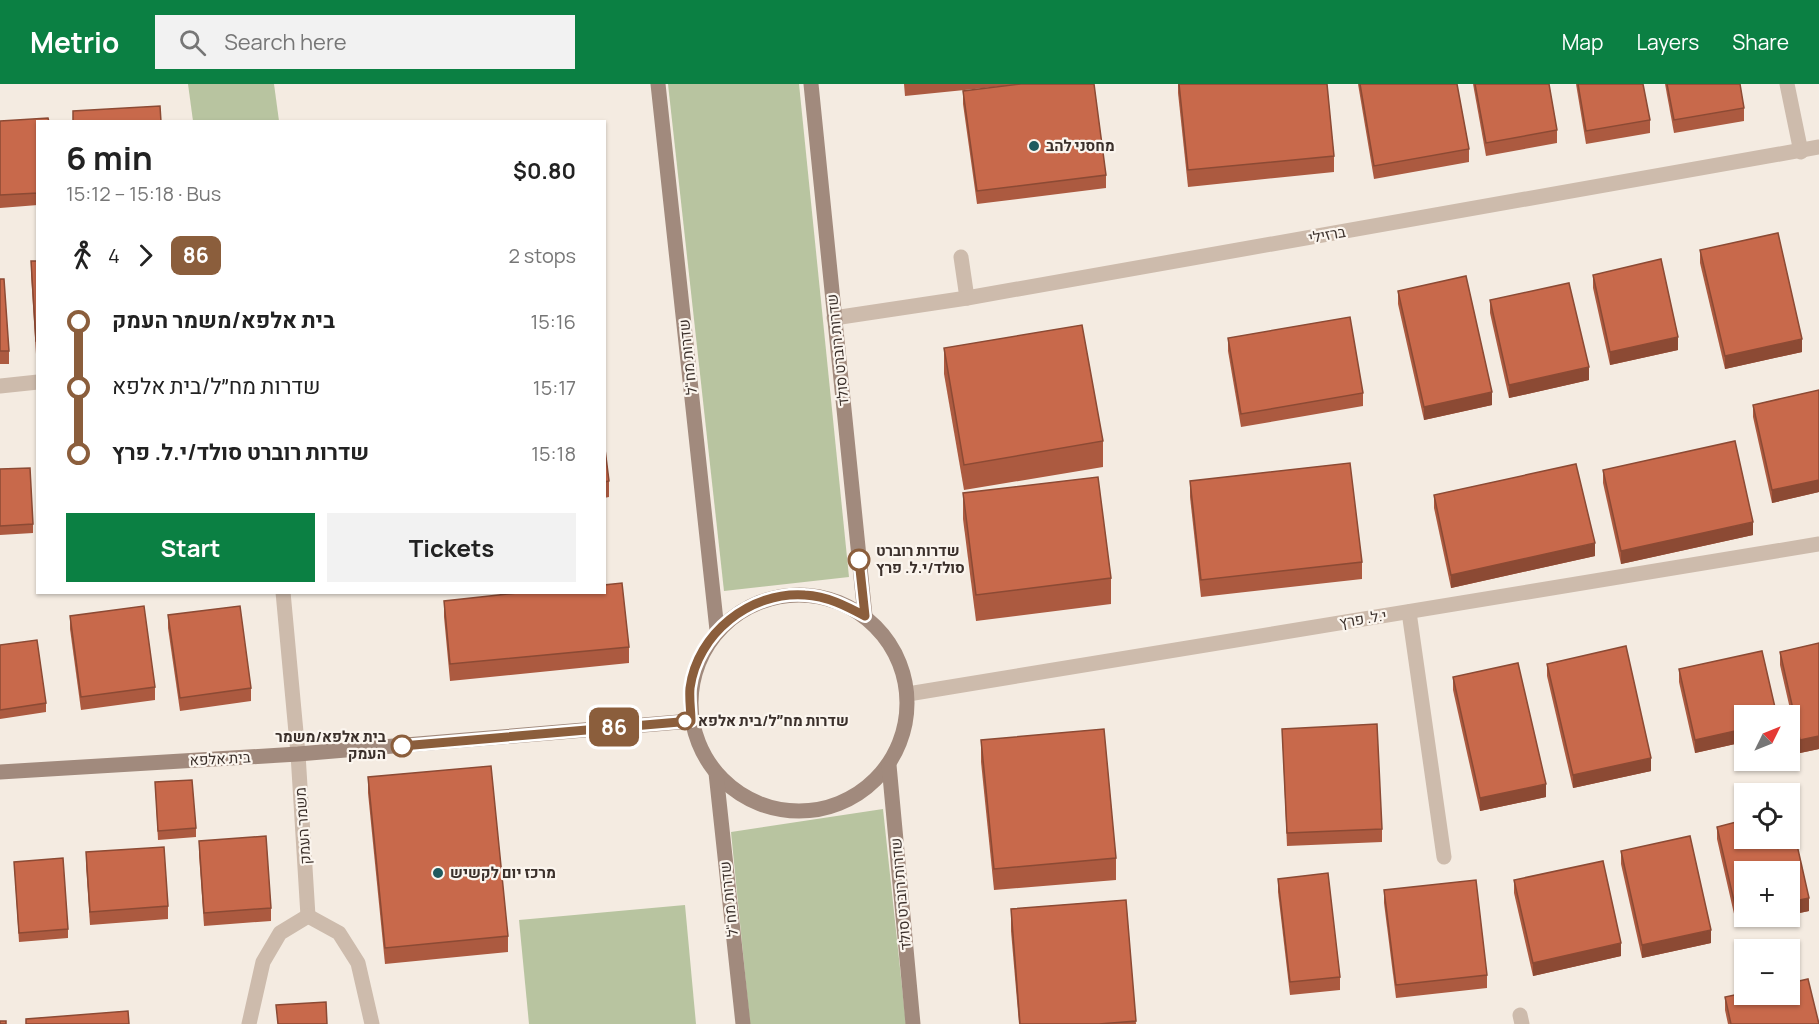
<!DOCTYPE html>
<meta charset="utf-8">
<style>
:root{--surface:#fff;--page:#f2f2f2;--text:#222;--muted:#767676;--accent:#0b8043}
body{margin:0;font-family:Manrope,Heebo,sans-serif;background:var(--page);color:var(--text);height:100vh;display:flex;flex-direction:column;font-size:22px;white-space:nowrap}
*{box-sizing:border-box;margin:0}
p{font-size:20px;color:var(--muted)}
.icon{flex:none;width:33px;height:33px;fill:none;stroke:currentColor;stroke-width:2;stroke-linecap:round;stroke-linejoin:round}
.map{position:relative;flex:1;overflow:hidden}
.details{position:absolute;left:36px;top:36px;width:570px;height:474px;display:flex;flex-direction:column;background:var(--surface);border-radius:0px;box-shadow:0 2px 4px #0004}
.details>*{flex:none}
.badge{padding:0 12px;border-radius:9px;font-size:21px;line-height:39px}
.needle{width:39px;rotate:47deg}
.buttons{position:absolute;left:1734px;top:621px;display:grid;gap:12px}
.buttons a{display:grid;place-items:center;width:66px;height:66px;border-radius:0px;background:var(--surface);box-shadow:0 2px 4px #0004;font-size:30px}
.map>.badge{position:absolute;translate:-50% -50%;box-shadow:0 0 0 3px #fff}
.legs{display:flex;align-items:center;gap:9px;height:66px;padding:0 30px;font-size:20px}
.legs p{margin-inline-start:auto}
.head{display:flex;align-items:center;justify-content:space-between;height:102px;padding:0 30px}
h1{font-size:33px;font-weight:700;line-height:45px}
.cta{display:flex;gap:12px;margin-top:auto;padding:12px 30px}
.cta a{flex:1;height:69px;border-radius:0px;background:var(--accent);color:#fff;font-size:24px;font-weight:700;line-height:69px;text-align:center}
.cta a+a{background:var(--page);color:var(--text)}
ul{padding:0 30px;list-style:none}
li{display:flex;align-items:center;gap:21px;height:66px;font-size:22px}
li i{display:grid;place-items:center;width:9px;height:100%;margin:0 8px;background:currentColor}
li i::after{content:'';width:15px;height:15px;margin:-8px;border:4px solid;border-radius:50%;background:var(--surface)}
li p{margin-inline-start:auto}
li:first-child i{background:linear-gradient(#0000 50%,currentColor 0)}
li:last-child i{background:linear-gradient(currentColor 50%,#0000 0)}
header{display:flex;align-items:center;gap:36px;box-sizing:border-box;height:84px;padding:0 30px;background:var(--accent);color:#fff}
header strong{font-size:28px}
nav{display:flex;gap:33px;margin-inline-start:auto;font-size:21px}
.search{width:420px;height:54px;background:var(--page);display:flex;align-items:center;gap:15px;box-sizing:border-box;padding:0 21px;border-radius:0px;color:var(--muted);font-size:22px}
.map>svg:first-child{display:block}
</style>
<header>
<strong>Metrio</strong>
<div class="search"><svg class="icon" aria-label="search" viewBox="0 0 24 24"><circle cx="10" cy="10" r="6"/><path d="M15 15l6 6"/></svg>Search here</div>
<nav><a>Map</a><a>Layers</a><a>Share</a></nav>
</header>
<div class="map">
<svg width="1819" height="940" viewBox="0 0 1819 940">
<rect width="100%" height="100%" fill="#f4ebe1"/>
<g fill="#b8c4a0">
<polygon points="188,0 274,0 279,37 193,37"/>
<polygon points="668,0 799,0 849,493 724,507"/>
<polygon points="883,725 906,940 750,940 731,748"/>
<polygon points="685,821 696,940 529,940 519,836"/>
</g>
<g fill="none" stroke-linecap="round" stroke-linejoin="round">
<polyline stroke="#cdbbac" stroke-width="15" points="961,173 967,214"/>
<g stroke="#cdbbac" stroke-width="15">
<polyline points="1787,0 1801,68"/>
<polyline points="834,234 967,214 1819,63"/>
<polyline points="0,302 38,298"/>
<polyline points="283,508 298,670 308,832"/>
<polyline points="1409,528 1444,773"/>
<polyline points="908,610 1819,460"/>
<polyline points="308,832 339,849 358,879 372,940"/>
<polyline points="1520,931 1522,940"/>
<polyline points="249,940 263,878 280,849 308,832"/>
</g>
<g stroke="#a18a7d" stroke-width="15">
<polyline points="658,0 717,546"/>
<polyline points="811,0 865,532"/>
<circle cx="799" cy="619" r="108"/>
<polyline points="889,681 913,940"/>
<polyline points="0,688 298,670 691,637"/>
<polyline points="716,689 743,940"/>
</g>
</g>
<g fill="#ac5a40">
<polygon points="904,0 1094,0 1106,91 1106,104 977,120 963,20 963,7 1014,1 905,12"/>
<polygon points="1178,0 1327,0 1334,72 1334,88 1188,103 1178,9"/>
<polygon points="1358,0 1457,0 1469,65 1469,78 1374,95"/>
<polygon points="1473,0 1549,0 1557,46 1557,59 1486,72"/>
<polygon points="1576,0 1643,0 1650,36 1650,49 1586,60"/>
<polygon points="1665,0 1740,0 1744,24 1744,37 1674,49"/>
<polygon points="0,37 38,38 38,121 0,124"/>
<polygon points="1700,166 1802,268 1725,285 1700,179"/>
<polygon points="31,177 38,177 38,270 36,270 31,190"/>
<polygon points="1593,191 1678,266 1610,281 1593,204"/>
<polygon points="0,195 9,267 9,280 0,280"/>
<polygon points="1398,207 1492,321 1424,336 1398,220"/>
<polygon points="1490,216 1589,296 1509,314 1490,229"/>
<polygon points="1228,254 1363,309 1363,322 1241,343 1228,267"/>
<polygon points="944,264 1103,357 1103,383 964,406 944,290"/>
<polygon points="1819,306 1819,408 1772,419 1753,333 1753,321"/>
<polygon points="604,357 609,397 609,413 604,414"/>
<polygon points="0,385 33,440 33,449 0,451"/>
<polygon points="1603,386 1753,451 1621,480 1603,399"/>
<polygon points="1190,397 1362,478 1362,495 1201,513 1190,413"/>
<polygon points="963,409 1111,494 1111,520 976,537 963,435"/>
<polygon points="1434,411 1595,472 1451,504 1434,424"/>
<polygon points="444,517 629,563 629,579 450,597 444,533"/>
<polygon points="168,531 251,604 251,617 180,627 168,544"/>
<polygon points="70,532 155,603 155,616 81,626 70,545"/>
<polygon points="1819,559 1819,665 1800,669 1780,581 1780,568"/>
<polygon points="0,561 46,619 46,628 0,635"/>
<polygon points="1547,580 1651,687 1573,704 1547,592"/>
<polygon points="1679,585 1744,632 1744,658 1695,669 1679,598"/>
<polygon points="1453,593 1546,713 1480,727 1453,606"/>
<polygon points="1282,645 1382,745 1382,758 1287,762"/>
<polygon points="981,656 1116,774 1116,796 994,806 981,678"/>
<polygon points="368,693 508,852 508,868 385,880 368,709"/>
<polygon points="155,698 196,744 196,753 158,756"/>
<polygon points="1790,730 1809,814 1809,827 1790,831 1790,788 1744,788 1744,832 1785,832 1737,843 1717,755 1717,743 1744,736 1744,754 1790,754"/>
<polygon points="199,757 271,824 271,837 204,842 199,770"/>
<polygon points="1621,767 1711,859 1642,874 1621,780"/>
<polygon points="86,768 168,822 168,835 90,841 86,781"/>
<polygon points="14,778 68,845 68,854 19,858"/>
<polygon points="1278,795 1340,893 1340,906 1290,911 1278,808"/>
<polygon points="1514,796 1621,872 1533,892 1514,809"/>
<polygon points="1384,806 1487,891 1487,904 1396,914 1384,819"/>
<polygon points="1126,816 1136,940 1019,940 1011,847 1011,825"/>
<polygon points="1725,913 1819,940 1728,940 1725,926"/>
</g>
<g fill="#8c4a34">
<polygon points="1678,253 1678,266 1610,281 1610,268"/>
<polygon points="1802,255 1802,268 1725,285 1725,272"/>
<polygon points="1589,283 1589,296 1509,314 1509,301"/>
<polygon points="1492,308 1492,321 1424,336 1424,323"/>
<polygon points="1819,396 1819,408 1772,419 1772,406"/>
<polygon points="1753,438 1753,451 1621,480 1621,467"/>
<polygon points="1595,459 1595,472 1451,504 1451,491"/>
<polygon points="1744,645 1744,658 1695,669 1695,656"/>
<polygon points="1819,652 1819,665 1800,669 1800,656"/>
<polygon points="1651,674 1651,687 1573,704 1573,691"/>
<polygon points="1546,700 1546,713 1480,727 1480,714"/>
<polygon points="1809,814 1809,827 1790,831 1790,818"/>
<polygon points="1744,829 1744,832 1785,832 1737,843 1737,830"/>
<polygon points="1711,846 1711,859 1642,874 1642,861"/>
<polygon points="1621,859 1621,872 1533,892 1533,879"/>
</g>
<g fill="#c8694b" stroke="#8c4a34" stroke-width="1.5">
<polygon points="1021,0 1094,0 1106,91 977,107 963,7"/>
<polygon points="1179,0 1327,0 1334,72 1188,86"/>
<polygon points="1360,0 1457,0 1469,65 1374,82"/>
<polygon points="1475,0 1549,0 1557,46 1486,59"/>
<polygon points="1578,0 1643,0 1650,36 1586,47"/>
<polygon points="1667,0 1740,0 1744,24 1674,36"/>
<polygon points="160,22 161,38 73,38 73,27"/>
<polygon points="48,34 49,38 38,38 38,109 0,111 0,37"/>
<polygon points="1778,149 1802,255 1725,272 1700,166"/>
<polygon points="1661,175 1678,253 1610,268 1593,191"/>
<polygon points="31,177 38,177 38,257 36,257"/>
<polygon points="1466,192 1492,308 1424,323 1398,207"/>
<polygon points="0,195 4,195 9,267 0,267"/>
<polygon points="1569,199 1589,283 1509,301 1490,216"/>
<polygon points="1350,233 1363,309 1241,330 1228,254"/>
<polygon points="1082,241 1103,357 964,381 944,264"/>
<polygon points="1819,306 1819,396 1772,406 1753,321"/>
<polygon points="604,357 609,397 604,398"/>
<polygon points="1735,357 1753,438 1621,467 1603,386"/>
<polygon points="1350,379 1362,478 1201,496 1190,397"/>
<polygon points="1576,380 1595,459 1451,491 1434,411"/>
<polygon points="30,384 33,440 0,442 0,385"/>
<polygon points="1098,393 1111,494 976,511 963,409"/>
<polygon points="622,499 629,563 450,580 444,517 527,508 604,508 604,501"/>
<polygon points="144,522 155,603 81,613 70,532"/>
<polygon points="240,522 251,604 180,614 168,531"/>
<polygon points="37,556 46,619 0,626 0,561"/>
<polygon points="1819,559 1819,652 1800,656 1780,568"/>
<polygon points="1626,562 1651,674 1573,691 1547,580"/>
<polygon points="1762,567 1777,632 1744,632 1744,645 1695,656 1679,585"/>
<polygon points="1518,579 1546,700 1480,714 1453,593"/>
<polygon points="1377,640 1382,745 1287,749 1282,645"/>
<polygon points="1104,645 1116,774 994,785 981,656"/>
<polygon points="491,682 508,852 385,864 368,693"/>
<polygon points="192,696 196,744 158,747 155,698"/>
<polygon points="1790,730 1809,814 1790,818 1790,788 1744,788 1744,829 1737,830 1717,743 1744,736 1744,754 1790,754"/>
<polygon points="266,752 271,824 204,829 199,757"/>
<polygon points="1690,752 1711,846 1642,861 1621,767"/>
<polygon points="164,763 168,822 90,828 86,768"/>
<polygon points="63,774 68,845 19,849 14,778"/>
<polygon points="1603,777 1621,859 1533,879 1514,796"/>
<polygon points="1328,789 1340,893 1290,898 1278,795"/>
<polygon points="1476,796 1487,891 1396,901 1384,806"/>
<polygon points="1126,816 1136,937 1099,940 1020,940 1011,825"/>
<polygon points="1808,895 1819,940 1731,940 1725,913 1744,909 1744,910 1790,910 1790,899"/>
<polygon points="326,918 327,940 278,940 276,921"/>
<polygon points="128,927 129,940 26,940 26,935"/>
<rect x="0" y="937" width="6" height="3"/>
</g>
<g fill="none" stroke-linecap="round" stroke-linejoin="round">
<defs>
<path id="line-1" d="M402,662L691,637C691,627 689,615 690,604C697,550 750,507 805,511C827,512 846,522 865,532L859,476"/>
</defs>
<use href="#line-1" stroke="#fff" stroke-width="14"/>
<use href="#line-1" stroke="#8b5e3c" stroke-width="9"/>
</g>
<g fill="#1f5a5e" stroke="#fbf5ee" stroke-width="2">
<circle cx="1034" cy="62" r="6"/>
<circle cx="438" cy="789" r="6"/>
</g>
<g fill="#fff" stroke="#8b5e3c" stroke-width="3">
<circle cx="859" cy="476" r="10"/>
<circle cx="685" cy="637" r="8"/>
<circle cx="402" cy="662" r="10"/>
</g>
<g text-anchor="middle" stroke-width="4.5" stroke-linejoin="round" paint-order="stroke">
<g font-size="15" font-weight="bold" fill="#3b302b" stroke="#fbf5ee" text-anchor="start">
<text x="1046" y="67">מחסני להב</text>
<text x="450" y="794">מרכז יום לקשיש</text>
</g>
<g font-size="15" fill="#3b302b" stroke="#fbf5ee">
<text transform="translate(1327 151) rotate(-10)" y="5">ברזילי</text>
<text transform="translate(838 266) rotate(-96)" y="5">שדרות רוברט סולד</text>
<text transform="translate(688 273) rotate(-96)" y="5">שדרות מח"ל</text>
<text transform="translate(1363 535) rotate(-9)" y="5">י.ל. פרץ</text>
<text transform="translate(220 675) rotate(-3)" y="5">בית אלפא</text>
<text transform="translate(303 742) rotate(-94)" y="5">משמר העמק</text>
<text transform="translate(901 810) rotate(-95)" y="5">שדרות רוברט סולד</text>
<text transform="translate(729 815) rotate(-96)" y="5">שדרות מח"ל</text>
</g>
<g font-size="15" font-weight="bold" fill="#3b302b" stroke="#fbf5ee" text-anchor="start">
<text x="876" y="472">שדרות רוברט<tspan x="876" dy="17">סולד/י.ל. פרץ</tspan></text>
<text x="698" y="642">שדרות מח״ל/בית אלפא</text>
<text x="386" y="658" text-anchor="end">בית אלפא/משמר<tspan x="386" dy="17">העמק</tspan></text>
</g>
</g>
</svg>
<div class="buttons">
<a><svg class="needle" viewBox="-14 -14 28 28"><path d="M0-13l5 13h-10z" fill="#e53935"/><path d="M0 13l5-13h-10z" fill="#767676"/></svg></a>
<a><svg class="icon" aria-label="locate" viewBox="0 0 24 24"><circle cx="12" cy="12" r="6"/><path d="M12 2v4M12 18v4M2 12h4M18 12h4"/></svg></a>
<a>+</a>
<a>−</a>
</div>
<b class="badge" style="left:614px;top:643px;background:#8b5e3c;color:#fff">86</b>
<section class="details">
<div class="head"><div><h1>6 min</h1><p>15:12 – 15:18 · Bus</p></div><b>$0.80</b></div>
<div class="legs"><svg class="icon" aria-label="walk" viewBox="0 0 24 24"><circle cx="13" cy="4" r="2"/><path d="M13 8l-2 6 4 7M11 14l-3 7M7 12l3-4h3l4 4"/></svg>4<svg class="icon" aria-label="forward" viewBox="0 0 24 24"><path d="M9 5l7 7-7 7"/></svg><b class="badge" style="background:#8b5e3c;color:#fff">86</b><p>2 stops</p></div>
<ul>
<li><i style="color:#8b5e3c"></i><b>בית אלפא/משמר העמק</b><p>15:16</p></li>
<li><i style="color:#8b5e3c"></i><span>שדרות מח״ל/בית אלפא</span><p>15:17</p></li>
<li><i style="color:#8b5e3c"></i><b>שדרות רוברט סולד/י.ל. פרץ</b><p>15:18</p></li>
</ul>
<div class="cta"><a>Start</a><a>Tickets</a></div>
</section>
</div>
